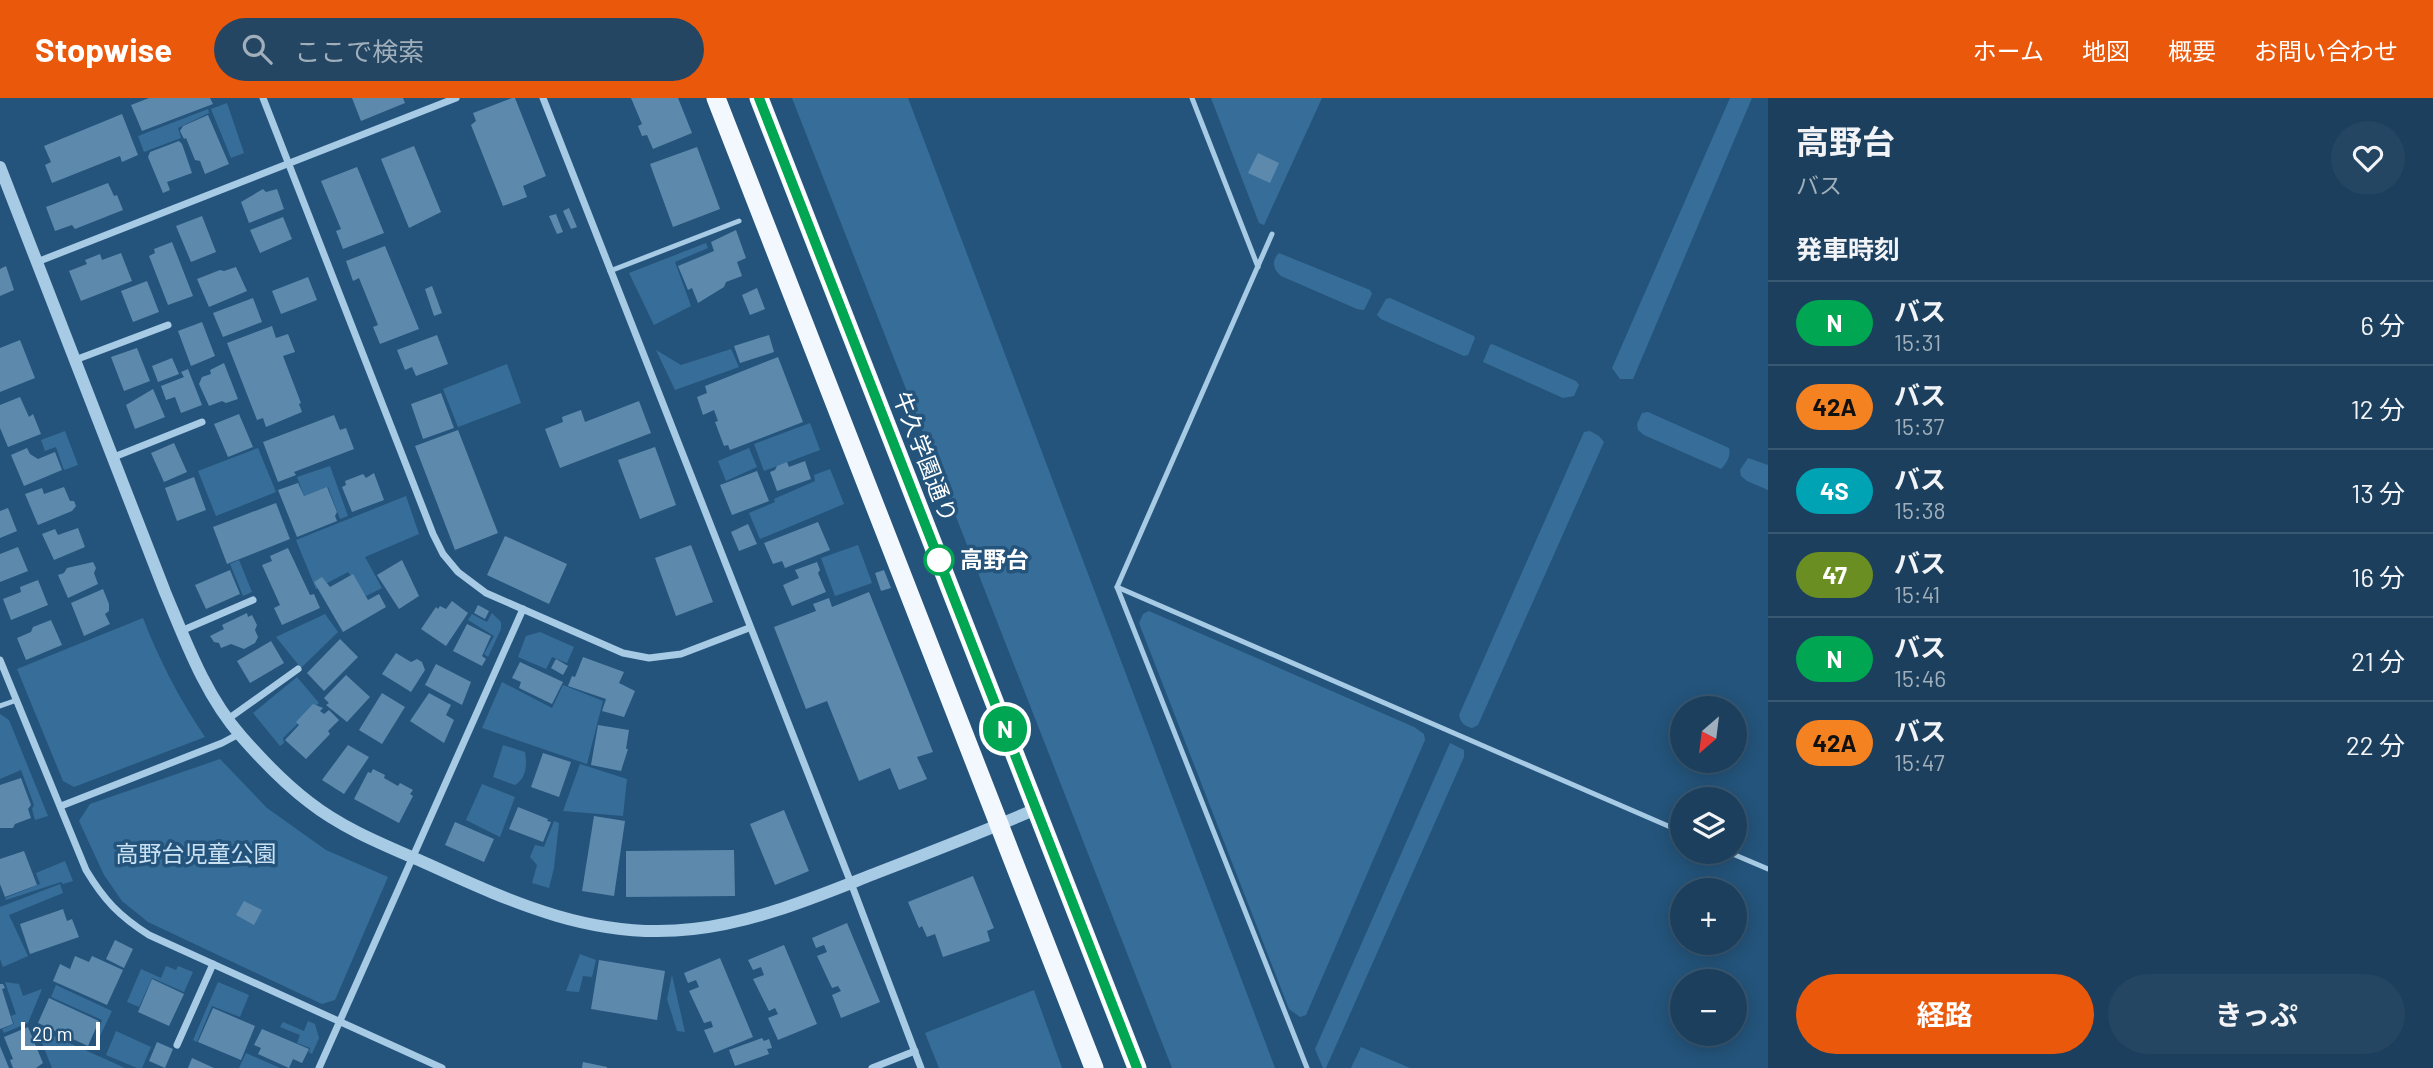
<!DOCTYPE html>
<html lang="ja">
<meta charset="utf-8">
<style>
:root{--surface:#1b3f5c;--page:#244662;--text:#f1f3f6;--muted:#a0afbb;--line:#395872;--accent:#ea580c}
body{margin:0;font-family:Barlow,"Noto Sans JP",sans-serif;background:var(--page);color:var(--text);height:100vh;display:flex;flex-direction:column;font-size:26px;white-space:nowrap}
*{box-sizing:border-box;margin:0}
p{font-size:23px;color:var(--muted)}
.icon{flex:none;width:38px;height:38px;fill:none;stroke:currentColor;stroke-width:2;stroke-linecap:round;stroke-linejoin:round}
.map{position:relative;flex:1;overflow:hidden}
.details{display:flex;flex-direction:column;background:var(--surface);width:665px}
.details>*{flex:none}
.badge{padding:0 14px;border-radius:23px;font-size:24px;line-height:46px}
.needle{width:46px;rotate:208deg}
.tools{position:absolute;left:1670px;top:598px;display:grid;gap:14px}
.tools a{display:grid;place-items:center;width:77px;height:77px;border-radius:50%;background:var(--surface);box-shadow:0 4px 18px #0003,0 0 0 2px var(--line);font-size:35px}
.scale{position:absolute;left:21px;bottom:18px;width:79px;box-sizing:border-box;padding-left:7px;border:4px solid #fff;border-top:0;font-size:19px;line-height:24px;white-space:nowrap;color:#fff;-webkit-text-stroke:5px #24547b;paint-order:stroke}
.map>.badge{position:absolute;translate:-50% -50%;box-shadow:0 0 0 4px #fff}
h2{padding:0 28px;font-size:26px;line-height:63px}
.round{display:grid;place-items:center;flex:none;width:74px;height:74px;border-radius:37px;background:var(--page)}
.overview{display:flex;align-items:center;justify-content:space-between;height:119px;padding:0 28px}
h1{font-size:33px;font-weight:700;line-height:52px}
.action{display:flex;gap:14px;margin-top:auto;padding:14px 28px}
.action a{flex:1;height:80px;border-radius:42px;background:var(--accent);color:#fff;font-size:28px;font-weight:700;line-height:80px;text-align:center}
.action a+a{background:var(--page);color:var(--text)}
ul{padding:0;list-style:none}
li{display:flex;align-items:center;gap:21px;height:84px;padding:0 28px;border-top:2px solid var(--line)}
li div{flex:1}
li b{display:block;font-size:26px}
li em{font-style:normal}
li .badge{min-width:77px;font-weight:700;text-align:center}
header{display:flex;align-items:center;gap:42px;box-sizing:border-box;height:98px;padding:0 35px;background:var(--accent);color:#fff}
header strong{font-size:33px}
nav{display:flex;gap:38px;margin-inline-start:auto;font-size:24px}
.search{width:490px;height:63px;background:var(--page);display:flex;align-items:center;gap:18px;box-sizing:border-box;padding:0 24px;border-radius:38px;color:var(--muted);font-size:26px}
main{display:flex;flex:1;min-height:0}
.map>svg:first-child{display:block}
</style>
<header>
<strong>Stopwise</strong>
<div class="search"><svg class="icon" aria-label="search" viewBox="0 0 24 24"><circle cx="10" cy="10" r="6"/><path d="M15 15l6 6"/></svg>ここで検索</div>
<nav><a>ホーム</a><a>地図</a><a>概要</a><a>お問い合わせ</a></nav>
</header>
<main>
<div class="map">
<svg width="1768" height="970" viewBox="0 0 1768 970">
<rect width="100%" height="100%" fill="#24547b"/>
<g fill="#376e99">
<polygon points="792,0 908,0 1275,970 1172,970"/>
<polygon points="1211,0 1322,0 1264,127 1259,125"/>
<polygon points="1730,0 1752,0 1633,281 1620,281 1612,270"/>
<polygon points="227,5 244,55 231,60 211,11"/>
<polygon points="208,11 209,15 178,30 181,40 144,54 138,38"/>
<polygon points="706,145 708,150 675,164 691,208 654,227 629,175"/>
<path d="M1279,155L1370,192L1372,196L1364,212L1357,211L1281,178C1273,171 1271,163 1279,155Z"/>
<polygon points="1390,200 1474,238 1475,240 1468,257 1464,258 1381,221 1377,217 1386,201"/>
<polygon points="1492,246 1576,283 1579,287 1574,298 1563,300 1483,264 1490,247"/>
<polygon points="731,251 739,269 675,292 656,252 681,267"/>
<polygon points="507,266 521,305 458,329 443,291"/>
<path d="M1648,314L1729,350C1731,357 1727,365 1721,371L1644,337L1638,332L1637,326L1642,315Z"/>
<polygon points="810,325 820,352 764,373 754,346"/>
<polygon points="65,333 78,367 64,372 56,349 45,353 41,342"/>
<path d="M1590,333L1599,338L1604,344L1478,627L1472,630C1464,628 1461,625 1459,617L1584,334Z"/>
<polygon points="258,350 276,394 216,418 198,373"/>
<polygon points="749,350 757,369 726,383 718,363"/>
<polygon points="1748,360 1768,367 1768,392 1747,383 1741,378 1740,372"/>
<polygon points="330,368 348,418 340,421 328,389 304,398 297,379"/>
<polygon points="830,371 844,406 760,441 749,415 775,404 774,401 815,383 814,377"/>
<polygon points="406,398 419,436 365,459 382,490 366,498 348,474 316,491 296,442"/>
<polygon points="858,447 872,485 835,498 821,460"/>
<polygon points="239,462 252,494 243,498 230,466"/>
<polygon points="1149,513 1414,629 1424,636 1425,642 1306,917 1300,919 1289,911 1139,525 1143,516"/>
<polygon points="492,515 501,524 501,531 488,559 484,556 494,538 468,522 472,516 487,524"/>
<polygon points="325,516 338,534 301,570 276,539"/>
<path d="M143,520C159,562 180,602 205,639L74,689L63,683L17,571Z"/>
<polygon points="540,534 574,549 567,565 552,559 546,571 518,559 526,538"/>
<polygon points="297,579 319,605 283,640 284,645 280,648 253,615"/>
<polygon points="502,584 552,610 563,587 603,603 587,666 482,630"/>
<polygon points="0,616 9,622 48,718 35,722 32,711 34,707 21,672 0,681"/>
<polygon points="1450,645 1464,652 1464,659 1326,970 1323,970 1315,951"/>
<path d="M503,647L525,654C527,665 527,680 515,687L493,679Z"/>
<polygon points="220,661 267,710 326,752 388,779 335,902 322,906 148,824 122,803 104,777 79,723 90,706"/>
<polygon points="580,666 627,681 623,718 563,713"/>
<polygon points="482,686 515,699 500,739 466,722"/>
<polygon points="554,723 559,725 554,770 549,790 532,785 537,767 530,759 535,747 544,749"/>
<polygon points="65,763 73,783 63,786 61,784 6,802 5,800 40,786 36,775"/>
<polygon points="60,786 63,795 9,817 28,858 3,869 0,861 0,809"/>
<polygon points="580,856 596,862 592,879 583,878 579,894 566,893"/>
<polygon points="166,868 176,872 178,868 193,874 184,894 152,880 139,909 127,904 141,871 161,880"/>
<polygon points="672,877 685,934 677,933 667,901"/>
<polygon points="5,884 19,886 23,898 42,891 28,925 4,935 2,931 14,926 11,918 16,916"/>
<polygon points="218,884 249,897 240,919 212,908 197,944 193,942"/>
<polygon points="56,887 112,913 100,938 96,936 102,922 51,899"/>
<polygon points="1034,892 1062,970 939,970 925,935"/>
<polygon points="308,923 315,926 319,940 312,956 309,954 310,950 297,945 300,937 280,929 283,924 304,933"/>
<polygon points="36,930 125,970 52,970"/>
<polygon points="116,933 151,949 142,970 137,970 106,957"/>
<polygon points="1361,949 1410,970 1351,970"/>
<polygon points="246,955 280,970 239,970"/>
</g>
<g fill="#5d89ad">
<polygon points="149,0 210,0 213,6 142,33 131,7"/>
<polygon points="352,0 403,0 405,5 361,23"/>
<polygon points="512,0 515,0 546,78 523,88 527,99 503,108 471,27 476,23 473,15"/>
<polygon points="631,0 678,0 692,35 653,51 647,37 642,38 638,28 642,26"/>
<polygon points="122,16 138,57 122,64 120,58 52,85 45,67 51,64 44,48"/>
<polygon points="208,17 229,66 205,76 200,63 195,62 186,40 184,41 180,33 183,28"/>
<polygon points="179,43 182,46 192,75 167,84 170,92 163,95 148,59 150,54"/>
<polygon points="414,48 441,114 409,130 381,61"/>
<polygon points="697,49 720,111 673,129 650,66"/>
<polygon points="1258,55 1279,65 1270,85 1248,75"/>
<polygon points="357,69 384,135 343,151 336,133 341,131 321,83"/>
<polygon points="108,85 114,98 117,97 123,112 75,131 72,127 55,133 46,109"/>
<polygon points="263,91 266,94 277,91 284,111 249,125 241,104"/>
<polygon points="569,110 577,129 571,131 563,113"/>
<polygon points="556,116 563,134 557,136 549,118"/>
<polygon points="202,118 216,154 191,164 176,128"/>
<polygon points="283,119 292,141 260,155 250,132"/>
<polygon points="736,132 746,160 737,164 742,178 726,184 724,189 698,205 692,190 688,192 678,168 714,153 711,144"/>
<polygon points="172,144 193,198 168,207 149,158 155,155 154,151"/>
<polygon points="385,148 419,231 380,246 373,229 378,227 359,180 353,183 346,163"/>
<polygon points="121,155 132,183 81,203 69,173 87,166 85,162 100,156 102,162"/>
<polygon points="6,168 14,192 0,198 0,171"/>
<polygon points="236,169 247,193 209,209 197,181 220,172 224,173"/>
<polygon points="308,179 317,202 281,216 272,193"/>
<polygon points="147,183 159,214 133,224 121,193"/>
<polygon points="432,188 442,215 434,218 425,191"/>
<polygon points="757,190 765,211 750,217 742,197"/>
<polygon points="253,200 262,224 223,239 213,215"/>
<polygon points="202,224 215,258 191,268 178,233"/>
<polygon points="272,228 276,240 288,236 295,254 283,258 301,305 299,306 302,314 266,329 263,320 257,322 227,245"/>
<polygon points="437,237 448,266 416,278 412,269 405,272 397,252"/>
<polygon points="769,237 774,254 740,265 734,248"/>
<polygon points="20,242 35,280 0,294 0,250"/>
<polygon points="137,250 150,283 124,293 111,259"/>
<polygon points="778,259 803,324 730,352 728,347 724,348 715,324 718,323 714,312 703,317 697,299 707,295 705,288"/>
<polygon points="172,260 179,276 158,284 152,268"/>
<polygon points="224,265 238,301 226,305 222,303 209,308 199,286 202,279 211,276 210,272"/>
<polygon points="188,271 202,307 181,315 175,299 166,302 161,288 184,279 181,274"/>
<polygon points="153,291 165,319 135,331 126,307"/>
<polygon points="441,295 454,330 423,341 411,306"/>
<polygon points="20,299 29,319 33,316 41,336 8,349 0,330 0,307"/>
<polygon points="639,303 651,335 560,370 545,331 563,324 562,319 581,312 585,324"/>
<polygon points="239,316 253,349 228,359 214,326"/>
<polygon points="334,317 340,332 346,330 354,351 294,374 296,377 278,384 263,344"/>
<polygon points="458,332 498,435 455,452 415,348"/>
<polygon points="174,345 187,374 164,384 151,355"/>
<polygon points="655,349 676,407 640,421 618,362"/>
<polygon points="27,350 30,356 38,361 55,354 62,372 24,388 11,357"/>
<polygon points="805,363 811,381 777,393 770,374 775,372 777,368 787,364 789,369"/>
<polygon points="757,373 769,403 732,417 720,387"/>
<polygon points="374,375 384,402 352,414 342,389 346,387 345,383 363,376 366,380"/>
<polygon points="194,379 206,412 177,423 165,390"/>
<polygon points="298,385 304,398 327,389 337,414 335,418 337,423 297,439 278,392"/>
<polygon points="64,389 70,403 74,403 76,408 72,413 38,427 25,396 42,390 44,396"/>
<polygon points="276,405 290,441 227,466 213,429"/>
<polygon points="8,410 17,433 0,440 0,413"/>
<polygon points="818,424 830,452 785,470 782,463 773,466 764,445"/>
<polygon points="748,426 757,446 739,453 731,434"/>
<polygon points="78,430 85,449 54,462 42,436 55,431 58,437"/>
<polygon points="505,438 567,466 549,506 487,477"/>
<polygon points="691,447 713,504 676,518 655,460"/>
<polygon points="18,449 28,473 0,484 0,456"/>
<polygon points="288,450 310,497 314,496 320,510 282,527 274,510 280,507 262,467 272,463 270,458"/>
<polygon points="402,462 419,498 399,511 377,477"/>
<polygon points="93,464 96,470 94,475 98,486 68,500 58,477 64,475 67,470"/>
<polygon points="817,464 820,472 818,475 826,494 792,508 783,487 799,480 795,472"/>
<polygon points="230,472 240,496 206,511 195,487"/>
<polygon points="884,472 891,490 881,493 875,475"/>
<polygon points="353,476 368,502 379,496 386,509 343,534 314,484 322,479 330,489"/>
<polygon points="38,482 48,507 11,522 3,501 21,494 20,489"/>
<polygon points="103,491 109,506 109,513 105,516 110,526 84,538 71,505"/>
<polygon points="869,494 933,654 917,659 927,681 899,692 890,670 859,683 827,603 806,611 774,529 816,513 813,506 829,500 832,509"/>
<polygon points="452,503 468,515 446,548 421,531 436,509 438,511 440,508 446,511"/>
<polygon points="478,507 489,513 485,521 474,515"/>
<polygon points="247,515 248,519 252,517 257,527 255,532 258,539 255,545 244,551 231,546 221,550 219,545 214,544 210,538 224,531 222,527"/>
<polygon points="51,522 62,547 26,562 17,540 31,534 33,529"/>
<polygon points="467,526 491,538 482,558 486,561 482,568 453,553"/>
<polygon points="340,541 358,559 324,593 307,575"/>
<polygon points="271,543 284,565 250,585 237,563"/>
<polygon points="396,555 411,564 417,561 422,564 425,572 411,594 382,576"/>
<polygon points="583,559 624,574 619,585 635,593 624,619 602,613 606,601 568,588 572,578 575,579"/>
<polygon points="556,561 568,568 563,577 551,570"/>
<polygon points="520,564 563,584 552,606 519,590 521,584 512,580"/>
<polygon points="436,566 471,584 462,607 425,587"/>
<polygon points="346,577 370,599 347,624 326,607 329,605 324,600"/>
<polygon points="382,595 405,609 382,646 359,632"/>
<polygon points="429,595 451,607 446,617 454,622 444,645 410,623"/>
<polygon points="313,606 323,610 320,613 324,616 329,612 339,622 328,633 330,636 306,661 285,642 299,627 296,624"/>
<polygon points="598,627 629,632 626,651 628,651 621,673 591,667"/>
<polygon points="348,647 369,659 344,696 322,682"/>
<polygon points="543,655 571,664 559,699 531,689"/>
<polygon points="373,671 385,677 384,680 398,688 400,685 413,692 410,696 413,698 399,725 354,701 368,674 371,675"/>
<polygon points="21,680 31,707 28,711 31,720 15,726 13,730 0,730 0,687"/>
<polygon points="518,709 548,721 547,723 551,724 543,744 509,731"/>
<polygon points="784,712 809,773 775,787 750,726"/>
<polygon points="594,718 625,723 614,798 582,793"/>
<polygon points="455,724 494,741 484,764 445,747"/>
<polygon points="734,752 735,798 626,799 626,753"/>
<polygon points="24,753 37,787 5,799 0,786 0,761"/>
<polygon points="973,778 994,830 987,833 990,843 943,859 935,836 927,839 922,828 919,830 908,804"/>
<polygon points="244,803 262,812 254,827 236,817"/>
<polygon points="63,811 67,823 72,821 79,839 30,856 20,826"/>
<polygon points="847,825 880,904 841,920 832,897 841,893 838,888 832,890 817,858 827,854 824,847 816,850 812,840"/>
<polygon points="115,842 133,851 124,870 106,861"/>
<polygon points="784,847 817,926 778,942 768,920 778,916 775,910 769,913 753,881 764,877 761,869 753,872 748,862"/>
<polygon points="75,858 89,864 92,858 123,872 107,907 53,883 60,866 70,871"/>
<polygon points="720,860 753,939 714,955 704,932 713,929 711,923 704,925 689,893 699,889 696,882 688,885 684,875"/>
<polygon points="599,862 665,873 657,922 591,911"/>
<polygon points="152,881 184,896 169,928 138,914"/>
<polygon points="0,886 3,886 5,890 2,891 13,926 0,931"/>
<polygon points="49,900 99,923 88,948 38,925"/>
<polygon points="213,910 255,928 241,962 198,944"/>
<polygon points="28,929 43,965 36,970 13,970 10,962 13,961 4,939"/>
<polygon points="262,931 309,951 302,965 293,961 289,970 258,956 261,950 254,947"/>
<polygon points="762,940 764,943 769,941 772,950 767,951 769,956 735,968 729,952"/>
<polygon points="157,944 173,951 165,970 149,963"/>
<polygon points="0,948 9,970 0,970"/>
<polygon points="192,960 214,970 188,970"/>
<polygon points="583,964 607,969 607,970 582,970"/>
</g>
<g fill="none" stroke-linecap="round" stroke-linejoin="round">
<g stroke="#a7cae5" stroke-width="5">
<polyline points="1192,0 1258,169"/>
<polyline points="1272,136 1117,489 1307,970"/>
<polyline points="610,173 739,123"/>
<polyline points="1117,489 1682,734"/>
<polyline points="0,608 17,602"/>
<polyline points="1728,754 1768,771"/>
</g>
<g stroke="#a7cae5" stroke-width="7">
<polyline points="263,0 433,436 443,456 458,474 486,495 623,555 649,560 681,556 749,530"/>
<polyline points="543,0 851,785 921,970"/>
<polyline points="37,164 456,0"/>
<polyline points="75,262 168,227"/>
<polyline points="114,359 202,324"/>
<polyline points="181,533 253,502"/>
<path d="M0,562L86,772C104,802 119,818 149,837L442,970"/>
<polyline points="228,621 298,571"/>
<polyline points="61,708 222,645 239,636"/>
<polyline points="177,947 213,866"/>
<polyline points="319,970 523,511"/>
<polyline points="872,970 915,953"/>
</g>
<path stroke="#a7cae5" stroke-width="12" d="M0,69L165,494C186,544 205,597 241,638C262,662 284,685 309,704C342,730 382,746 421,763C509,803 593,843 693,831C757,824 815,799 874,776C928,755 983,734 1036,711"/>
<g stroke="#f3f8fe" stroke-width="19">
<polyline points="716,0 1094,970"/>
<polyline points="759,0 1137,970"/>
</g>
</g>
<g fill="none" stroke-linecap="round" stroke-linejoin="round">
<defs>
<polyline id="line" points="759,0 1137,970"/>
</defs>
<use href="#line" stroke="#fff" stroke-width="16"/>
<use href="#line" stroke="#00a651" stroke-width="10"/>
</g>
<circle fill="#fff" stroke="#00a651" stroke-width="3.5" cx="939" cy="462" r="14"/>
<g text-anchor="middle" stroke-width="7" stroke-linejoin="round" paint-order="stroke">
<g font-size="23" fill="#fff" stroke="#24547b">
<text transform="translate(925 359) rotate(69)" y="8">牛久学園通り</text>
</g>
<g font-size="23" font-weight="bold" fill="#fff" stroke="#24547b" text-anchor="start">
<text x="960" y="470">高野台</text>
</g>
<g font-size="23" fill="#cae2f4" stroke="#24547b">
<text x="196" y="764">高野台児童公園</text>
</g>
</g>
</svg>
<div class="tools">
<a><svg class="needle" viewBox="-14 -14 28 28"><path d="M0-13l5 13h-10z" fill="#e53935"/><path d="M0 13l5-13h-10z" fill="#a0afbb"/></svg></a>
<a><svg class="icon" aria-label="layers" viewBox="0 0 24 24"><path d="M12 4l9 5-9 5-9-5zM3 14l9 5 9-5"/></svg></a>
<a>+</a>
<a>−</a>
</div>
<div class="scale">20 m</div>
<b class="badge" style="left:1005px;top:631px;background:#00a651;color:#fff">N</b>
</div>
<section class="details">
<div class="overview"><div><h1>高野台</h1><p>バス</p></div><a class="round"><svg class="icon" aria-label="heart" viewBox="0 0 24 24"><path d="M12 20l-8-8c-3-5 5-10 8-4 3-6 11-1 8 4z"/></svg></a></div>
<h2>発車時刻</h2>
<ul>
<li><span class="badge" style="background:#00a651;color:#fff">N</span><div><b>バス</b><p>15:31</p></div><em>6 分</em></li>
<li><span class="badge" style="background:#f58220;color:#111">42A</span><div><b>バス</b><p>15:37</p></div><em>12 分</em></li>
<li><span class="badge" style="background:#00a3b4;color:#fff">4S</span><div><b>バス</b><p>15:38</p></div><em>13 分</em></li>
<li><span class="badge" style="background:#6b8e23;color:#fff">47</span><div><b>バス</b><p>15:41</p></div><em>16 分</em></li>
<li><span class="badge" style="background:#00a651;color:#fff">N</span><div><b>バス</b><p>15:46</p></div><em>21 分</em></li>
<li><span class="badge" style="background:#f58220;color:#111">42A</span><div><b>バス</b><p>15:47</p></div><em>22 分</em></li>
</ul>
<div class="action"><a>経路</a><a>きっぷ</a></div>
</section>
</main>
